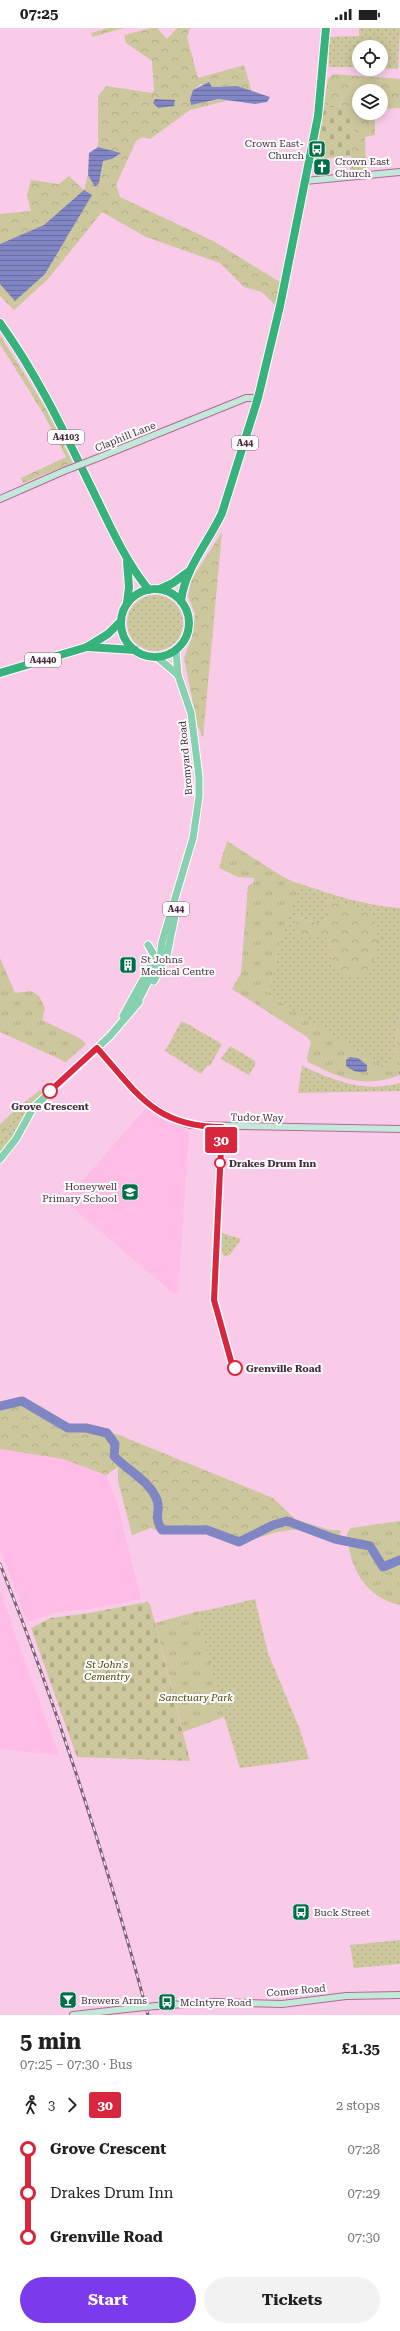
<!DOCTYPE html>
<meta charset="utf-8">
<style>
:root{--surface:#fff;--page:#f2f2f2;--text:#202124;--muted:#757577;--accent:#7c3aed}
body{margin:0;font-family:"Roboto Serif",serif;background:var(--page);color:var(--text);height:100vh;display:flex;flex-direction:column;font-size:15px;white-space:nowrap}
*{box-sizing:border-box;margin:0}
p{font-size:13px;color:var(--muted)}
.icon{flex:none;width:22px;height:22px;fill:none;stroke:currentColor;stroke-width:2;stroke-linecap:round;stroke-linejoin:round}
.map{position:relative;height:1987px;overflow:hidden}
.panel{display:flex;flex-direction:column;background:var(--surface);flex:1}
.panel>*{flex:none}
.badge{padding:0 8px;border-radius:3px;font-size:14px;line-height:26px}
.tools{position:absolute;left:352px;top:12px;display:grid;gap:8px}
.tools a{display:grid;place-items:center;width:36px;height:36px;border-radius:50%;background:var(--surface);box-shadow:0 2px 10px #0003;font-size:20px}
.map>.badge{position:absolute;translate:-50% -50%;box-shadow:0 0 0 2px #fff}
.legs{display:flex;align-items:center;gap:6px;height:44px;padding:0 20px;font-size:13px}
.legs p{margin-inline-start:auto}
.summary{display:flex;align-items:center;justify-content:space-between;height:68px;padding:0 20px}
h1{font-size:22px;font-weight:700;line-height:30px}
.primary-button{display:flex;gap:8px;margin-top:auto;padding:8px 20px}
.primary-button a{flex:1;height:46px;border-radius:24px;background:var(--accent);color:#fff;font-size:16px;font-weight:700;line-height:46px;text-align:center}
.primary-button a+a{background:var(--page);color:var(--text)}
ul{padding:0 20px;list-style:none}
li{display:flex;align-items:center;gap:14px;height:44px;font-size:15px}
li i{display:grid;place-items:center;width:6px;height:100%;margin:0 5px;background:currentColor}
li i::after{content:'';width:10px;height:10px;margin:-5px;border:3px solid;border-radius:50%;background:var(--surface)}
li p{margin-inline-start:auto}
li:first-child i{background:linear-gradient(#0000 50%,currentColor 0)}
li:last-child i{background:linear-gradient(currentColor 50%,#0000 0)}
.status{display:flex;justify-content:space-between;align-items:center;height:28px;padding:0 20px;background:var(--surface);direction:ltr}
.status svg{height:11px;fill:currentColor}
.map>svg:first-child{display:block}
</style>
<div class="status"><b>07:25</b><svg viewBox="0 0 49 12"><path d="M0 12V9h3v3zM5 12V6h3v6zM10 12V3h3v9zM15 12V0h3v12zM26 1h20v11H26zM47 4h2v5h-2z"/></svg></div>
<div class="map">
<svg width="400" height="1987" viewBox="0 0 400 1987">
<defs>
<pattern id="grass-dots" width="8" height="8" patternUnits="userSpaceOnUse"><rect width="8" height="8" fill="#cdc79d"/><path d="M2 2h.1M6 6h.1" fill="none" stroke="#b2ab88" stroke-width="1.8" stroke-linecap="round"/></pattern>
<pattern id="forest-crowns" width="20" height="18" patternUnits="userSpaceOnUse"><rect width="20" height="18" fill="#cdc79d"/><path d="M2 6a3 3 0 1 1 6 0M12 15a3 3 0 1 1 6 0" fill="none" stroke="#b2ab88"/></pattern>
<pattern id="cemetery-stones" width="16" height="16" patternUnits="userSpaceOnUse"><rect width="16" height="16" fill="#cdc79d"/><path d="M2 7V4a2 2 0 0 1 4 0v3zM10 15v-3a2 2 0 0 1 4 0v3z" fill="#b2ab88"/></pattern>
<pattern id="park-tufts" width="24" height="20" patternUnits="userSpaceOnUse"><rect width="24" height="20" fill="#cdc79d"/><path d="M3 7l-1-3M5 7V3M7 7l1-3M15 17l-1-3M17 17v-4M19 17l1-3" fill="none" stroke="#b2ab88"/></pattern>
<pattern id="water-rules" width="6" height="5" patternUnits="userSpaceOnUse"><rect width="6" height="5" fill="#8085c3"/><path d="M0 2.5h6" fill="none" stroke="#6b6da0"/></pattern>
</defs>
<rect width="100%" height="100%" fill="#f9cbe8"/>
<g fill="#febce7">
<polygon points="146,1080 158,1089 189,1104 178,1266 173,1265 65,1173"/>
<polygon points="0,1421 63,1431 106,1447 117,1475 141,1571 88,1581 57,1584 27,1594 0,1521"/>
<polygon points="0,1561 17,1612 59,1727 0,1721"/>
</g>
<g fill="url(#grass-dots)" fill-rule="evenodd">
<polygon points="359,0 400,0 398,41 381,40 381,19 359,19 359,39 329,39 328,9 359,8"/>
<circle cx="155" cy="595" r="28"/>
<path d="M298,855C330,866 365,878 400,880V985L394,1029L382,1040L268,966L277,926ZM328,871L372,886L333,938L329,912L297,889L325,897Z"/>
<polygon points="181,994 184,994 222,1016 210,1038 207,1037 201,1046 165,1023"/>
<polygon points="230,1018 255,1033 255,1037 249,1047 221,1031"/>
<path d="M302,1038C336,1053 363,1065 400,1055V1063L298,1065Z"/>
<path d="M40,1062L42,1065C26,1085 17,1108 0,1127V1113L6,1106L15,1082Z"/>
<polygon points="222,1205 241,1211 230,1227 224,1228 222,1225"/>
<polygon points="255,1571 268,1625 299,1699 309,1731 240,1740 217,1666 198,1592 199,1584"/>
<polygon points="400,1912 400,1936 354,1940 350,1917"/>
</g>
<g fill="url(#forest-crowns)">
<polygon points="107,0 124,0 92,9 91,5"/>
<polygon points="152,0 157,0 167,11 177,0 190,0 187,9 198,50 244,37 252,64 237,58 212,59 201,56 193,62 190,71 209,74 219,71 230,72 190,82 150,111 142,109 136,113 116,157 120,169 213,213 280,254 276,278 262,264 244,259 220,235 146,209 102,184 48,251 14,282 0,268 0,244 68,209 76,192 84,162 64,182 40,200 0,216 0,186 31,183 27,168 31,152 59,156 69,148 84,162 88,147 95,159 99,155 103,133 112,131 120,125 98,119 98,68 106,58 152,65 154,62 152,33 126,15 124,7"/>
<polygon points="333,46 400,51 400,80 381,81 381,63 359,63 359,85 375,85 375,107 365,109 366,142 350,145 355,80 324,77 328,51"/>
<polygon points="0,307 45,379 73,435 23,455 21,450 66,429 43,385 0,316"/>
<polygon points="222,504 203,710 197,696 184,630 192,609 195,586 188,568 191,552"/>
<polygon points="328,871 373,886 379,917 368,948 342,948 333,938 329,912 325,909 297,910 296,889 325,897"/>
<polygon points="15,1082 6,1106 0,1113 0,1096"/>
<path d="M22,1373L68,1400L86,1396L119,1407L273,1470L295,1491L330,1502H340L342,1517C309,1490 274,1504 238,1517L206,1504H160L151,1500L132,1507L118,1453V1439L106,1447L63,1431L0,1421V1378Z"/>
</g>
<g fill="url(#cemetery-stones)">
<polygon points="324,77 355,80 352,128 316,131"/>
<polygon points="147,1574 150,1576 190,1733 77,1729 31,1600 51,1590 89,1585"/>
</g>
<g fill="url(#park-tufts)">
<path d="M227,813L283,849L299,856L277,926L268,966L383,1039L394,1029L400,987V1047C364,1061 340,1050 308,1034L307,1030L311,1014L307,1009L232,961L241,945L248,858L254,854V850L238,849L219,840Z"/>
<polygon points="0,930 15,965 31,963 39,968 45,980 42,992 81,1011 86,1016 66,1034 0,1004"/>
<path d="M400,1493V1577C365,1570 349,1539 347,1505L351,1500Z"/>
<polygon points="199,1583 198,1592 224,1689 183,1704 155,1595"/>
</g>
<g fill="url(#water-rules)">
<polygon points="209,54 212,59 237,58 270,69 267,74 255,76 219,71 191,77 190,71 193,62"/>
<polygon points="155,71 175,72 174,78 158,80 153,75"/>
<polygon points="98,119 121,125 112,131 103,133 99,155 95,159 88,147 89,125"/>
<polygon points="84,162 92,167 45,246 15,273 0,256 0,216 44,197"/>
<path d="M350,1029L358,1030L367,1037V1043C360,1046 352,1043 346,1038V1032Z"/>
</g>
<g fill="none" stroke-linecap="round" stroke-linejoin="round">
<polyline stroke="#8085c3" stroke-width="1.5" points="400,1045 400,1044"/>
<path stroke="#8085c3" stroke-width="9" d="M0,1378L22,1373L68,1400H86L107,1405L115,1416L114,1428C128,1443 149,1452 157,1472C161,1483 153,1488 162,1502H207L239,1514L273,1497L287,1493L335,1511L370,1518L383,1539L400,1532"/>
<defs>
<g id="secondary">
<polyline points="305,153 400,144"/>
<polyline points="95,431 246,370 258,370"/>
<polyline points="0,471 64,443"/>
<path d="M97,1020C126,1052 146,1084 190,1097L400,1101"/>
<polyline points="156,1978 215,1974 282,1976 346,1968 400,1967"/>
<polyline points="73,1987 135,1980"/>
</g>
<g id="primary">
<polyline points="157,629 178,647"/>
<polyline points="154,953 167,927 176,883"/>
<polyline points="136,977 160,931 162,914 193,810 199,769 199,749 191,685 178,647 176,622"/>
<polyline points="123,988 151,937 153,925 148,917"/>
<polyline points="0,1131 16,1111 33,1080 110,1008 139,974"/>
</g>
<g id="highway">
<path d="M0,295C39,349 66,408 95,467C111,500 126,534 149,562"/>
<polyline points="127,534 129,559 127,575"/>
<polyline points="160,561 173,555 188,544"/>
<circle cx="155" cy="595" r="34"/>
<path d="M181,573C185,540 208,515 222,485L258,370L280,278L318,88L326,0"/>
<polyline points="87,619 135,622"/>
<polyline points="0,645 87,619 108,606 121,593"/>
</g>
</defs>
<use href="#secondary" stroke="#af6b99" stroke-width="8"/>
<use href="#primary" stroke="#fff" stroke-width="9"/>
<use href="#highway" stroke="#fff" stroke-width="10"/>
<use href="#secondary" stroke="#c3e8d8" stroke-width="6"/>
<use href="#primary" stroke="#87d1b0" stroke-width="7"/>
<use href="#highway" stroke="#37b27c" stroke-width="8"/>
<defs>
<path id="rail" d="M0,1536C59,1683 107,1834 148,1987"/>
</defs>
<use href="#rail" stroke="#7f5d74" stroke-width="3"/>
<use href="#rail" stroke="#fcfcfc" stroke-width="1.5" stroke-dasharray="4.5" stroke-linecap="butt"/>
<defs>
<g id="secondary-bridge">
<polyline points="64,443 95,431"/>
<polyline points="135,1980 156,1978"/>
</g>
</defs>
<use href="#secondary-bridge" stroke="#af6b99" stroke-width="8" stroke-linecap="butt"/>
<use href="#secondary-bridge" stroke="#c3e8d8" stroke-width="6"/>
</g>
<g fill="none" stroke-linecap="round" stroke-linejoin="round">
<defs>
<path id="line-1" d="M50,1063L97,1020C137,1065 155,1099 222,1099L214,1272L231,1333L235,1340"/>
</defs>
<use href="#line-1" stroke="#fff" stroke-width="9"/>
<use href="#line-1" stroke="#d7263d" stroke-width="6"/>
</g>
<defs>
<symbol id="bus-square" viewBox="-11 -11 22 22"><rect x="-9" y="-9" width="18" height="18" rx="4" fill="#006e46" stroke="#fcfcfc"/><path d="M-5-6H5V4H4V6H2V4H-2V6H-4V4H-5ZM-3.5-4V0h7V-4ZM-3.5 1.2v1.5H-2V1.2ZM2 1.2v1.5H3.5V1.2Z" fill="#fff"/></symbol>
<symbol id="church-square" viewBox="-11 -11 22 22"><rect x="-9" y="-9" width="18" height="18" rx="4" fill="#006e46" stroke="#fcfcfc"/><path d="M-1.2-6h2.4v3.5h3.3v2.4h-3.3V6h-2.4V-.1h-3.3v-2.4h3.3Z" fill="#fff"/></symbol>
<symbol id="building-square" viewBox="-11 -11 22 22"><rect x="-9" y="-9" width="18" height="18" rx="4" fill="#006e46" stroke="#fcfcfc"/><path d="M-4-6H4V6H1V3H-1V6H-4ZM-2.5-4.3h1.7v1.8h-1.7ZM.8-4.3h1.7v1.8H.8ZM-2.5-1h1.7V.8h-1.7ZM.8-1h1.7V.8H.8Z" fill="#fff"/></symbol>
<symbol id="school-square" viewBox="-11 -11 22 22"><rect x="-9" y="-9" width="18" height="18" rx="4" fill="#006e46" stroke="#fcfcfc"/><path d="M0-5L7-2L0 1L-7-2ZM-4 1L0 2.5L4 1V4Q0 6-4 4Z" fill="#fff"/></symbol>
<symbol id="bar-square" viewBox="-11 -11 22 22"><rect x="-9" y="-9" width="18" height="18" rx="4" fill="#006e46" stroke="#fcfcfc"/><path d="M-6-5H6L.8 .8V4.5H3.5V6h-7V4.5H-.8V.8Z" fill="#fff"/></symbol>
</defs>
<g fill-rule="evenodd">
<use href="#bus-square" x="307" y="111" width="20" height="20"/>
<use href="#church-square" x="312" y="129" width="20" height="20"/>
<use href="#building-square" x="118" y="927" width="20" height="20"/>
<use href="#school-square" x="120" y="1154" width="20" height="20"/>
<use href="#bus-square" x="291" y="1874" width="20" height="20"/>
<use href="#bar-square" x="58" y="1962" width="20" height="20"/>
<use href="#bus-square" x="157" y="1964" width="20" height="20"/>
</g>
<g fill="#fff" stroke="#d7263d" stroke-width="2">
<circle cx="50" cy="1063" r="7"/>
<circle cx="220" cy="1135" r="5"/>
<circle cx="235" cy="1340" r="7"/>
</g>
<g text-anchor="middle" stroke-width="4" stroke-linejoin="round" paint-order="stroke">
<g fill="#fcfcfc" stroke="#7e6a78" stroke-width="1">
<rect x="48" y="402" width="36" height="14" rx="3"/>
<rect x="232" y="408" width="26" height="14" rx="3"/>
<rect x="25" y="625" width="36" height="14" rx="3"/>
<rect x="163" y="874" width="26" height="14" rx="3"/>
</g>
<g font-size="9" font-weight="bold" fill="#482b3f">
<text x="66" y="412">A4103</text>
<text x="245" y="418">A44</text>
<text x="43" y="635">A4440</text>
<text x="176" y="884">A44</text>
</g>
<g font-size="10" fill="#482b3f" stroke="#fcfcfc" text-anchor="start">
<text x="304" y="119" text-anchor="end">Crown East-<tspan x="304" dy="12">Church</tspan></text>
<text x="335" y="137">Crown East<tspan x="335" dy="12">Church</tspan></text>
<text x="141" y="935">St Johns<tspan x="141" dy="12">Medical Centre</tspan></text>
<text x="117" y="1162" text-anchor="end">Honeywell<tspan x="117" dy="12">Primary School</tspan></text>
<text x="314" y="1888">Buck Street</text>
<text x="81" y="1976">Brewers Arms</text>
<text x="180" y="1978">McIntyre Road</text>
</g>
<g font-size="10" fill="#482b3f" stroke="#fcfcfc">
<text transform="translate(125 408) rotate(-22)" y="4">Claphill Lane</text>
<text transform="translate(185 730) rotate(-95)" y="4">Bromyard Road</text>
<text transform="translate(257 1089) rotate(1)" y="4">Tudor Way</text>
<text transform="translate(296 1962) rotate(-5)" y="4">Comer Road</text>
</g>
<g font-size="10" font-weight="bold" fill="#482b3f" stroke="#fcfcfc" text-anchor="start">
<text x="50" y="1082" text-anchor="middle">Grove Crescent</text>
<text x="229" y="1139">Drakes Drum Inn</text>
<text x="246" y="1344">Grenville Road</text>
</g>
<g font-size="10" font-style="italic" fill="#4b4208" stroke="#fcfcfc">
<text x="107" y="1640">St John's<tspan x="107" dy="12">Cementry</tspan></text>
<text x="196" y="1673">Sanctuary Park</text>
</g>
</g>
</svg>
<div class="tools">
<a><svg class="icon" aria-label="locate" viewBox="0 0 24 24"><circle cx="12" cy="12" r="6"/><path d="M12 2v4M12 18v4M2 12h4M18 12h4"/></svg></a>
<a><svg class="icon" aria-label="layers" viewBox="0 0 24 24"><path d="M12 4l9 5-9 5-9-5zM3 14l9 5 9-5"/></svg></a>
</div>
<b class="badge" style="left:221px;top:1112px;background:#d7263d;color:#fff">30</b>
</div>
<section class="panel">
<div class="summary"><div><h1>5 min</h1><p>07:25 – 07:30 · Bus</p></div><b>£1.35</b></div>
<div class="legs"><svg class="icon" aria-label="walk" viewBox="0 0 24 24"><circle cx="13" cy="4" r="2"/><path d="M13 8l-2 6 4 7M11 14l-3 7M7 12l3-4h3l4 4"/></svg>3<svg class="icon" aria-label="forward" viewBox="0 0 24 24"><path d="M9 5l7 7-7 7"/></svg><b class="badge" style="background:#d7263d;color:#fff">30</b><p>2 stops</p></div>
<ul>
<li><i style="color:#d7263d"></i><b>Grove Crescent</b><p>07:28</p></li>
<li><i style="color:#d7263d"></i><span>Drakes Drum Inn</span><p>07:29</p></li>
<li><i style="color:#d7263d"></i><b>Grenville Road</b><p>07:30</p></li>
</ul>
<div class="primary-button"><a>Start</a><a>Tickets</a></div>
</section>
